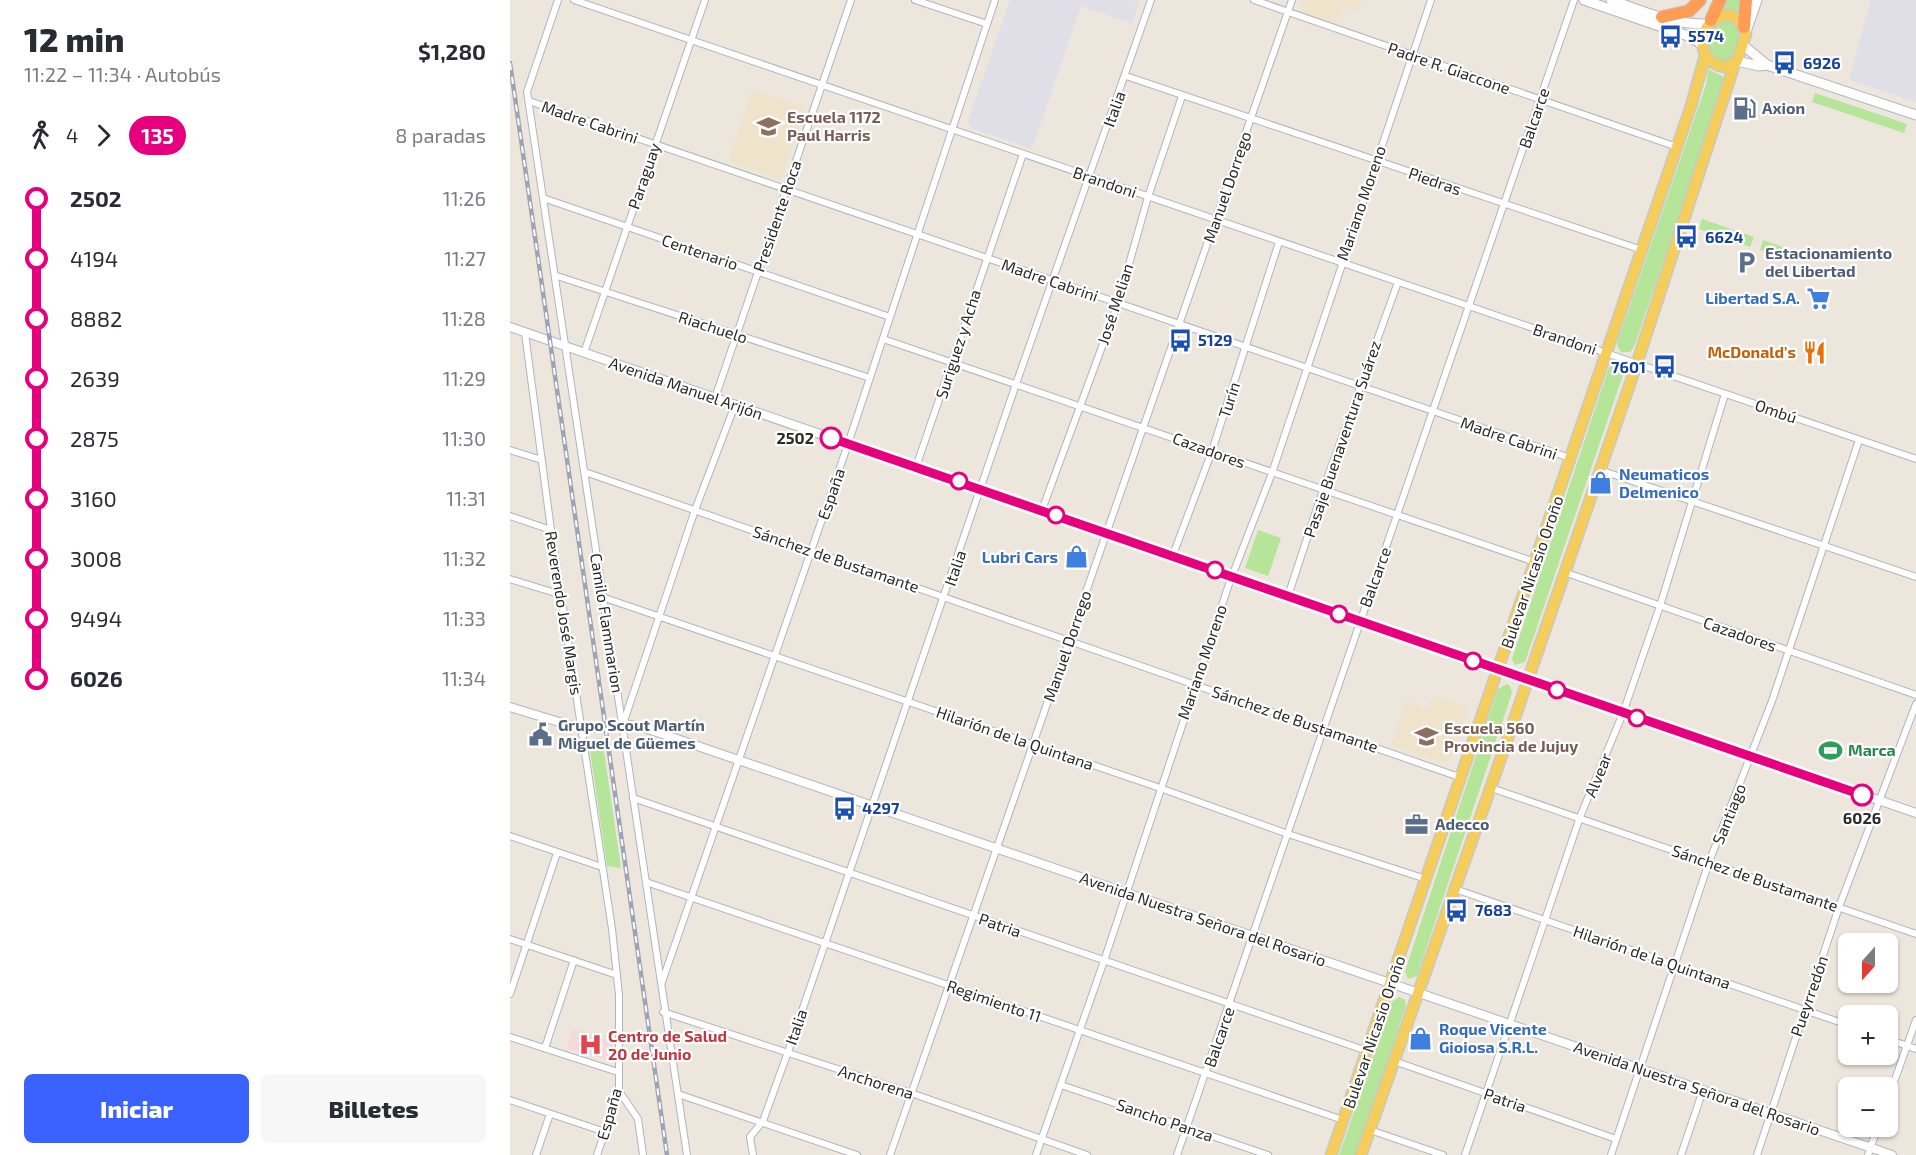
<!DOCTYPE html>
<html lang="es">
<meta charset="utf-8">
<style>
:root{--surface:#fff;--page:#f7f7f7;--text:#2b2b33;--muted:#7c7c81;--accent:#3962ff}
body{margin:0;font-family:"Exo 2",sans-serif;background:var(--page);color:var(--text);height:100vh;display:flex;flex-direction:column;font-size:22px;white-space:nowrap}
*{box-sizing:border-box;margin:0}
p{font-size:20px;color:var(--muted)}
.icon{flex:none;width:33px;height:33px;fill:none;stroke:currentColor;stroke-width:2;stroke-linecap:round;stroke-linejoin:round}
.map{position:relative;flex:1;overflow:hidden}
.drawer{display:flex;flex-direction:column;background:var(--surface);width:510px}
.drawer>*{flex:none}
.badge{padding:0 12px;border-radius:20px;font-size:21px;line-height:39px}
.needle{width:39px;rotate:201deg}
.fabs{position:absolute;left:1328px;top:933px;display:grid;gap:12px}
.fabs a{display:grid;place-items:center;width:60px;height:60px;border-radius:9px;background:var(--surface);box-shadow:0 2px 4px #0004;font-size:30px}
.map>.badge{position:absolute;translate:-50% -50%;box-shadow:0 0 0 3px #fff}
.legs{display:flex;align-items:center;gap:9px;height:66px;padding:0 24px;font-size:20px}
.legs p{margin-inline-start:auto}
.head{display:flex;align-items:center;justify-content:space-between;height:102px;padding:0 24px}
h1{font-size:33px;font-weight:800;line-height:45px}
.primary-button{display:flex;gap:12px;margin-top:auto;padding:12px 24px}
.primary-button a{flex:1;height:69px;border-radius:9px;background:var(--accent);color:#fff;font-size:24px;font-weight:800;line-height:69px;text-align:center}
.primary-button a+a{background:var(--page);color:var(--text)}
ul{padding:0 24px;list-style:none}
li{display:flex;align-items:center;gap:21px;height:60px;font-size:22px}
li i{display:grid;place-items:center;width:9px;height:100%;margin:0 8px;background:currentColor}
li i::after{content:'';width:15px;height:15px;margin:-8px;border:4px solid;border-radius:50%;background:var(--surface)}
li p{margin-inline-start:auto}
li:first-child i{background:linear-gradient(#0000 50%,currentColor 0)}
li:last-child i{background:linear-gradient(currentColor 50%,#0000 0)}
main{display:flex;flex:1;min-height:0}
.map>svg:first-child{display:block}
</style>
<main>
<section class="drawer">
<div class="head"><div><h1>12 min</h1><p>11:22 – 11:34 · Autobús</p></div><b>$1,280</b></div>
<div class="legs"><svg class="icon" aria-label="walk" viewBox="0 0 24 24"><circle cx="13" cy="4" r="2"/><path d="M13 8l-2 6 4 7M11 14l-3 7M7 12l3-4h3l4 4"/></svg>4<svg class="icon" aria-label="forward" viewBox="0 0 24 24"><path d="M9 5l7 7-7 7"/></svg><b class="badge" style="background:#e6007e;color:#fff">135</b><p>8 paradas</p></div>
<ul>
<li><i style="color:#e6007e"></i><b>2502</b><p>11:26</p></li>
<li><i style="color:#e6007e"></i><span>4194</span><p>11:27</p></li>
<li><i style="color:#e6007e"></i><span>8882</span><p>11:28</p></li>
<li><i style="color:#e6007e"></i><span>2639</span><p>11:29</p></li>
<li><i style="color:#e6007e"></i><span>2875</span><p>11:30</p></li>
<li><i style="color:#e6007e"></i><span>3160</span><p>11:31</p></li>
<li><i style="color:#e6007e"></i><span>3008</span><p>11:32</p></li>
<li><i style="color:#e6007e"></i><span>9494</span><p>11:33</p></li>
<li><i style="color:#e6007e"></i><b>6026</b><p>11:34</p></li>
</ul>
<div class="primary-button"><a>Iniciar</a><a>Billetes</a></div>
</section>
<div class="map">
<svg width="1406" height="1155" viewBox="0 0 1406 1155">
<rect width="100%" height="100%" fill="#ede6dd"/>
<g fill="#e0dee6">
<polygon points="500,0 622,0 629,3 622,23 571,6 522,149 461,128 458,121"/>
<polygon points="1361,0 1406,0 1406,102 1339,80"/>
</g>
<g fill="#efe3cc">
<polygon points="793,0 852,0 848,12 832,7 826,24 789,11"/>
<polygon points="242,90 295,108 271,179 218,161"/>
<polygon points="923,696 959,708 941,759 932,763 881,745 896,701 919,709"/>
</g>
<polygon fill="#f4dadc" points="63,1029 104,1042 98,1060 57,1049"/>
<g fill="#b4e598">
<polygon points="1210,0 1247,0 1231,52 1215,67 1193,50"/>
<polygon points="1198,69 1216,78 1124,347 1120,352 1111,352 1107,345 1108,340 1196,85"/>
<polygon points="1305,93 1397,124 1394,133 1302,102"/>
<polygon points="1192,219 1244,237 1240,247 1189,229"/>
<polygon points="1253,240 1287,252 1284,262 1250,250"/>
<polygon points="1106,364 1112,368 1113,375 1015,662 1005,665 1002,659 1099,367"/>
<polygon points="748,530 771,538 758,576 735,568"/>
<polygon points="997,684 1000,686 1002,693 907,976 898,979 895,971 988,689"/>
<polygon points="92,738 111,868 97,866 79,743 82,739"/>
<polygon points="889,997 895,1000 896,1006 846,1155 829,1155 882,1002"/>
</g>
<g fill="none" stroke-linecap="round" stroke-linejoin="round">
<defs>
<g id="minor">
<polyline points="48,0 17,92 177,1155"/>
<polyline points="64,0 1406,459"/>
<polyline points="405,0 477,24"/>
<polyline points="744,0 1167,147"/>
<polyline points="616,76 1132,250"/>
<polyline points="19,101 1060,458"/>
<polyline points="33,198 380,317"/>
<polyline points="47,276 360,378"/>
<polyline points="15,333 41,530 102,929 109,995 109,1091 87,1155"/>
<polyline points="373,339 1025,562"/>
<polyline points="74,353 195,0"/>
<polyline points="205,398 341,0"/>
<polyline points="0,450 32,460"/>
<polyline points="406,467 513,154"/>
<polyline points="1090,470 1406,577"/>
<polyline points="75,472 952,778"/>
<polyline points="532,510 608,303 638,197 672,96"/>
<polyline points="0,516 41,530"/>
<polyline points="663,555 702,451 769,242"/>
<polyline points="1054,572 1406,695"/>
<polyline points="0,579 52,595"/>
<polyline points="778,596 813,490 888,282"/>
<polyline points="92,597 650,788 778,834 916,879"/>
<polyline points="114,721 185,510 225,405"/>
<polyline points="981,788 1406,934"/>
<polyline points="123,798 857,1051"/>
<polyline points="0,836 92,867"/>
<polyline points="136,882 833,1120"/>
<polyline points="945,889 1338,1025"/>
<polyline points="0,939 107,975"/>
<polyline points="152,982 338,444 485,0"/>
<polyline points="0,994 47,853"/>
<polyline points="153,1012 401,1093 577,1155"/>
<polyline points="0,1037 108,1072"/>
<polyline points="1377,1039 1406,1049"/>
<polyline points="35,1048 64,960"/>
<polyline points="884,1061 1106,1139"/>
<polyline points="551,1085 758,1155"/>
<polyline points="109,1091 128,1119 133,1155"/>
<polyline points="168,1094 347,1155"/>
<polyline points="0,1100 95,1132"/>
<polyline points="1377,1102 1406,1020"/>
<polyline points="860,1130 933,1155"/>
<polyline points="26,1155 40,1114"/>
<polyline points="243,1155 240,1137 253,1121 278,1052 506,384 641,0"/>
<polyline points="380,1155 782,0"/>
<polyline points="526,1155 594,961 719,584 762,473 921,0"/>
<polyline points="667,1155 1064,0"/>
<polyline points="955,1155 1070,817 1113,713 1150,606 1215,394"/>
<polyline points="1101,1155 1199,862 1262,701 1349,440"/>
<polyline points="1171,1155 1193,1090"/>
<polyline points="1247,1155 1329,907 1406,704"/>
<polyline points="1358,1155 1368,1126"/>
</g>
<g id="tertiary">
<polyline points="0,327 1406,813"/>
<polyline points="0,707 72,729 113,724 132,727 1382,1155"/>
</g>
<g id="secondary">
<polyline points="1074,0 1178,36 1193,45"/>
<path d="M1101,0C1133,11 1164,25 1198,24"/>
<polyline points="1237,29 1247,0"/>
<polyline points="1233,45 1257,65"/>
<polyline points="1227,61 1249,66 1257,65 1406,115"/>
</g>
<g id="primary">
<path d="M1219,15L1228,19L1236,34L1227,61L1215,67C1182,62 1187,17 1219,15Z"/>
<polyline points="821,1155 1181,106 1195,56"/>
<polyline points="851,1155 984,778 1124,372 1225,63"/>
</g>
<g id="motorway">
<polyline points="1152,17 1179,11 1190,0"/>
<polyline points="1201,20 1210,0"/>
<polyline points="1234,27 1236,0"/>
</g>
</defs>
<use href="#minor" stroke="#b1b4bf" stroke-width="8"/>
<use href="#tertiary" stroke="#b1b4bf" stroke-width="10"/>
<use href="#secondary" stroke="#b1b4bf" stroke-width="11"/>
<use href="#primary" stroke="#c8c8c8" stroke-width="13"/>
<use href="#motorway" stroke="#c8c8c8" stroke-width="14"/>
<use href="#minor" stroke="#fff" stroke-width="6"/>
<use href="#tertiary" stroke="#fff" stroke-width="8"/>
<use href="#secondary" stroke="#fff" stroke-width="9"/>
<use href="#primary" stroke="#f4cd5b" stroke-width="10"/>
<use href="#motorway" stroke="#ff9c56" stroke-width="12"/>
<defs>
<polyline id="rail" points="0,63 157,1155"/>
</defs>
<use href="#rail" stroke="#9fa3b6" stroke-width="4.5"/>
<use href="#rail" stroke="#fff" stroke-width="2" stroke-dasharray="7" stroke-linecap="butt"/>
</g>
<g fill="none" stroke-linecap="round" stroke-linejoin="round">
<defs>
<polyline id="line-1" points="321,438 1352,795"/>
</defs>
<use href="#line-1" stroke="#fff" stroke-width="14"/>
<use href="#line-1" stroke="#e6007e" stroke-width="9"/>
</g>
<defs>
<symbol id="bus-bare" viewBox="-9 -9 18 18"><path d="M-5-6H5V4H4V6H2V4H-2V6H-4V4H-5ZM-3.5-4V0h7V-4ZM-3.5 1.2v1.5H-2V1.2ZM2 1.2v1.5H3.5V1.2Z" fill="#1a4fb4" stroke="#fff" stroke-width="2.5" paint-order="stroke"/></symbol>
<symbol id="fuel-bare" viewBox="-9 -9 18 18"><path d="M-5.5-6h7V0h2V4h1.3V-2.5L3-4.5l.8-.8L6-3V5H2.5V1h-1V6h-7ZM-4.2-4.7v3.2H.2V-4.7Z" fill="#5c6f8a" stroke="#fff" stroke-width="2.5" paint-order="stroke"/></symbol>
<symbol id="school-bare" viewBox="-9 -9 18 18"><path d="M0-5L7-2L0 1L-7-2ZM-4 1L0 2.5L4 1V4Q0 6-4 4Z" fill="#8d6e63" stroke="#fff" stroke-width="2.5" paint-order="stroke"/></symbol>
<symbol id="parking-bare" viewBox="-9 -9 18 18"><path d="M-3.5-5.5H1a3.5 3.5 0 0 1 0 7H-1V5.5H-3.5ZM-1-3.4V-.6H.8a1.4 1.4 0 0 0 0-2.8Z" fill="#5c6f8a" stroke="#fff" stroke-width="2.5" paint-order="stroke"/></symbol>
<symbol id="supermarket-bare" viewBox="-9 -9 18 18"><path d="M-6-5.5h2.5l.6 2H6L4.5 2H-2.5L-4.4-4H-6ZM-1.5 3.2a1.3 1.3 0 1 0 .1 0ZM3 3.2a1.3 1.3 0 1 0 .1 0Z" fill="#3f7fe0" stroke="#fff" stroke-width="2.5" paint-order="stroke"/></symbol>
<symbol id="restaurant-bare" viewBox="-9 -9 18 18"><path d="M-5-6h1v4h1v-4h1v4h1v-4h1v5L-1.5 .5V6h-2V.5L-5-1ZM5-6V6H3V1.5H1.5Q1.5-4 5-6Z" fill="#e8710a" stroke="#fff" stroke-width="2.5" paint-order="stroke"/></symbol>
<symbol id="shop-bare" viewBox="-9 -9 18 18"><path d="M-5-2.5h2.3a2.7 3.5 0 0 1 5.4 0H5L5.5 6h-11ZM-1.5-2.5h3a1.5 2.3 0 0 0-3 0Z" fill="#3f7fe0" stroke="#fff" stroke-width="2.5" paint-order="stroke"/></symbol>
<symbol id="civic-bare" viewBox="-9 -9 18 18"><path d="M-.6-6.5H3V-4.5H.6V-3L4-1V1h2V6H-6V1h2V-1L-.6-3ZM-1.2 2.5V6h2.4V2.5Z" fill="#5c6f8a" stroke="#fff" stroke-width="2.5" paint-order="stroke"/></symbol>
<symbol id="stadium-bare" viewBox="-9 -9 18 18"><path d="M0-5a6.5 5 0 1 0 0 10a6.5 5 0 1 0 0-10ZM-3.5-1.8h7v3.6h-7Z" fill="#2e9e5b" stroke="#fff" stroke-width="2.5" paint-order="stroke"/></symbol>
<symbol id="office-bare" viewBox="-9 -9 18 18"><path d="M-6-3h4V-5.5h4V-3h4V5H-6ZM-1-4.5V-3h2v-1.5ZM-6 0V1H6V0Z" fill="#5c6f8a" stroke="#fff" stroke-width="2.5" paint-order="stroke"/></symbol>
<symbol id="hospital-bare" viewBox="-9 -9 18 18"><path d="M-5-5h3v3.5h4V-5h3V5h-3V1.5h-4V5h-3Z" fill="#e0444e" stroke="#fff" stroke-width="2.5" paint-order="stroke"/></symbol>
</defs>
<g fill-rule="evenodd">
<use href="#bus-bare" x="1144" y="20" width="33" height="33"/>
<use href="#bus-bare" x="1258" y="46" width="33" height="33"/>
<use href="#fuel-bare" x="1218" y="92" width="33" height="33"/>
<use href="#school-bare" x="242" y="110" width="33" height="33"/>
<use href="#bus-bare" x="1160" y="220" width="33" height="33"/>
<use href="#parking-bare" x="1220" y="246" width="33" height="33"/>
<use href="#supermarket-bare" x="1292" y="282" width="33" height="33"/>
<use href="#bus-bare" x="654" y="324" width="33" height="33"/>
<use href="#restaurant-bare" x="1288" y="336" width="33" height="33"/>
<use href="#bus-bare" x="1138" y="350" width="33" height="33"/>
<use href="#shop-bare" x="1074" y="466" width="33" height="33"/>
<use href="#shop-bare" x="550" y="540" width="33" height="33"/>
<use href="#civic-bare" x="14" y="718" width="33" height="33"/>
<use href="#school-bare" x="900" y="720" width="33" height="33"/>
<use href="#stadium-bare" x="1304" y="734" width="33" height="33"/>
<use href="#bus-bare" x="318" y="792" width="33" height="33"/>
<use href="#office-bare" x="890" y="808" width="33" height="33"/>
<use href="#bus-bare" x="930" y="894" width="33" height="33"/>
<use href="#shop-bare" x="894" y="1022" width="33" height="33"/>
<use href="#hospital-bare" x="64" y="1028" width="33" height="33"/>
</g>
<g fill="#fff" stroke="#e6007e" stroke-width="3">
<circle cx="321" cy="438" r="10"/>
<circle cx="449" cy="481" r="8"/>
<circle cx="546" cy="515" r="8"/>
<circle cx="705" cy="570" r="8"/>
<circle cx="829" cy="614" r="8"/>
<circle cx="963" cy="661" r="8"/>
<circle cx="1047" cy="690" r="8"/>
<circle cx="1127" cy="718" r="8"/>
<circle cx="1352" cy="795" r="10"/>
</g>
<g text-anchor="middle" stroke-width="4.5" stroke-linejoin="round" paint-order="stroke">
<g font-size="16" font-weight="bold" fill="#164399" stroke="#fff" text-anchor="start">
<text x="1178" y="42">5574</text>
<text x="1293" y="69">6926</text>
<text x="1195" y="243">6624</text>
<text x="688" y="346">5129</text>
<text x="1136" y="373" text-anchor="end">7601</text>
<text x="352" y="814">4297</text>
<text x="965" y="916">7683</text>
</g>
<g font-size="16" fill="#2b2b2b" stroke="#fff">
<text transform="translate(939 68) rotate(19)" y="6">Padre R. Giaccone</text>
<text transform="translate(604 109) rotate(-70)" y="6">Italia</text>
<text transform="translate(1024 118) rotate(-71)" y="6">Balcarce</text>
<text transform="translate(80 122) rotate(19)" y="6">Madre Cabrini</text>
<text transform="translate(134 176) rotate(-71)" y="6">Paraguay</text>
<text transform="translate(925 181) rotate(19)" y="6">Piedras</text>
<text transform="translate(595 182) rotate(19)" y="6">Brandoni</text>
<text transform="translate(717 187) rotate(-71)" y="6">Manuel Dorrego</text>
<text transform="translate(851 203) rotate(-71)" y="6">Mariano Moreno</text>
<text transform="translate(267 216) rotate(-71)" y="6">Presidente Roca</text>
<text transform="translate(190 252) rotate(19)" y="6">Centenario</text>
<text transform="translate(540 280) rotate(19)" y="6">Madre Cabrini</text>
<text transform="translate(605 304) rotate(-72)" y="6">José Melian</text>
<text transform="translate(203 327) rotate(18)" y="6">Riachuelo</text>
<text transform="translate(1055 339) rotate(19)" y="6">Brandoni</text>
<text transform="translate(448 344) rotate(-72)" y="6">Suriguez y Acha</text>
<text transform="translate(176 388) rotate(19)" y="6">Avenida Manuel Arijón</text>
<text transform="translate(719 400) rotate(-72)" y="6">Turín</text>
<text transform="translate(1266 411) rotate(19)" y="6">Ombú</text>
<text transform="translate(999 438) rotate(19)" y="6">Madre Cabrini</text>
<text transform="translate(832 439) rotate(-71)" y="6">Pasaje Buenaventura Suárez</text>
<text transform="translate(699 450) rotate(20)" y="6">Cazadores</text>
<text transform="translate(321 494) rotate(-71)" y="6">España</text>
<text transform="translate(326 559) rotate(19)" y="6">Sánchez de Bustamante</text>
<text transform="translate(445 568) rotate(-71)" y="6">Italia</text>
<text transform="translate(1022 572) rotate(-71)" y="6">Bulevar Nicasio Oroño</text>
<text transform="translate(865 577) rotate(-70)" y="6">Balcarce</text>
<text transform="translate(54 613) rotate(81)" y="6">Reverendo José Margis</text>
<text transform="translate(97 623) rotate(81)" y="6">Camilo Flammarion</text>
<text transform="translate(1230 634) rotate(19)" y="6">Cazadores</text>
<text transform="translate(557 646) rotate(-71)" y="6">Manuel Dorrego</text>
<text transform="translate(692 662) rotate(-71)" y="6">Mariano Moreno</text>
<text transform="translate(785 719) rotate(19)" y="6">Sánchez de Bustamante</text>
<text transform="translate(505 738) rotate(19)" y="6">Hilarión de la Quintana</text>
<text transform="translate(1088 775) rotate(-68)" y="6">Alvear</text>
<text transform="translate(1219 814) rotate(-68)" y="6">Santiago</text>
<text transform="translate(1245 878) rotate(19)" y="6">Sánchez de Bustamante</text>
<text transform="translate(693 919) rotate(19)" y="6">Avenida Nuestra Señora del Rosario</text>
<text transform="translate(490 925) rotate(19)" y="6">Patria</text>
<text transform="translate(1142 957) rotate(19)" y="6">Hilarión de la Quintana</text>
<text transform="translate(1299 996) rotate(-71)" y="6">Pueyrredón</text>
<text transform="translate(484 1001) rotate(19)" y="6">Regimiento 11</text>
<text transform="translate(286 1027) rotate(-71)" y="6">Italia</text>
<text transform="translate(864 1032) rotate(-71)" y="6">Bulevar Nicasio Oroño</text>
<text transform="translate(709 1037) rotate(-71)" y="6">Balcarce</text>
<text transform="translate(366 1082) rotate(18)" y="6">Anchorena</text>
<text transform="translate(1187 1088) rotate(19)" y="6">Avenida Nuestra Señora del Rosario</text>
<text transform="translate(995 1100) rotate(19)" y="6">Patria</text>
<text transform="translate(99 1114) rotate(-74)" y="6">España</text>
<text transform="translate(655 1120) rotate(19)" y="6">Sancho Panza</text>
</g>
<g font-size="16" font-weight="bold" fill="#4e5e75" stroke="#fff" text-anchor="start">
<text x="1252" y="114">Axion</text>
<text x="1255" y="259">Estacionamiento<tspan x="1255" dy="18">del Libertad</tspan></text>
<text x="48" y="731">Grupo Scout Martín<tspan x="48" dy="18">Miguel de Güemes</tspan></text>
<text x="925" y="830">Adecco</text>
</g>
<g font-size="16" font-weight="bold" fill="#785e54" stroke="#fff" text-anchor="start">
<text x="277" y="123">Escuela 1172<tspan x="277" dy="18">Paul Harris</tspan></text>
<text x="934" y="734">Escuela 560<tspan x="934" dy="18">Provincia de Jujuy</tspan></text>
</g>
<g font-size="16" font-weight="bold" fill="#366cbe" stroke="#fff" text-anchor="end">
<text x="1290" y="304">Libertad S.A.</text>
<text x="1109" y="480" text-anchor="start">Neumaticos<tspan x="1109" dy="18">Delmenico</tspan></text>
<text x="548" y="563">Lubri Cars</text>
<text x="929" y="1035" text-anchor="start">Roque Vicente<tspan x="929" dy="18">Gioiosa S.R.L.</tspan></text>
</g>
<g font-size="16" font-weight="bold" fill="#c56008" stroke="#fff" text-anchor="end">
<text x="1286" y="358">McDonald's</text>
</g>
<g font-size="16" font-weight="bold" fill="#2b2b2b" stroke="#fff" text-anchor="end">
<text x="304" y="444">2502</text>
<text x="1352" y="824" text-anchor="middle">6026</text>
</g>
<g font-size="16" font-weight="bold" fill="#27864d" stroke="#fff" text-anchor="start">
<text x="1338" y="756">Marca</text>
</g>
<g font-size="16" font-weight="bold" fill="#be3a42" stroke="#fff" text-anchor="start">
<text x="98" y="1042">Centro de Salud<tspan x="98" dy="18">20 de Junio</tspan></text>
</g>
</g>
</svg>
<div class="fabs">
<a><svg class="needle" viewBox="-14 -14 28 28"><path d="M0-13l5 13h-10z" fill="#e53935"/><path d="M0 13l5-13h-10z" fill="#7c7c81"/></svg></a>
<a>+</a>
<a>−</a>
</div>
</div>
</main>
